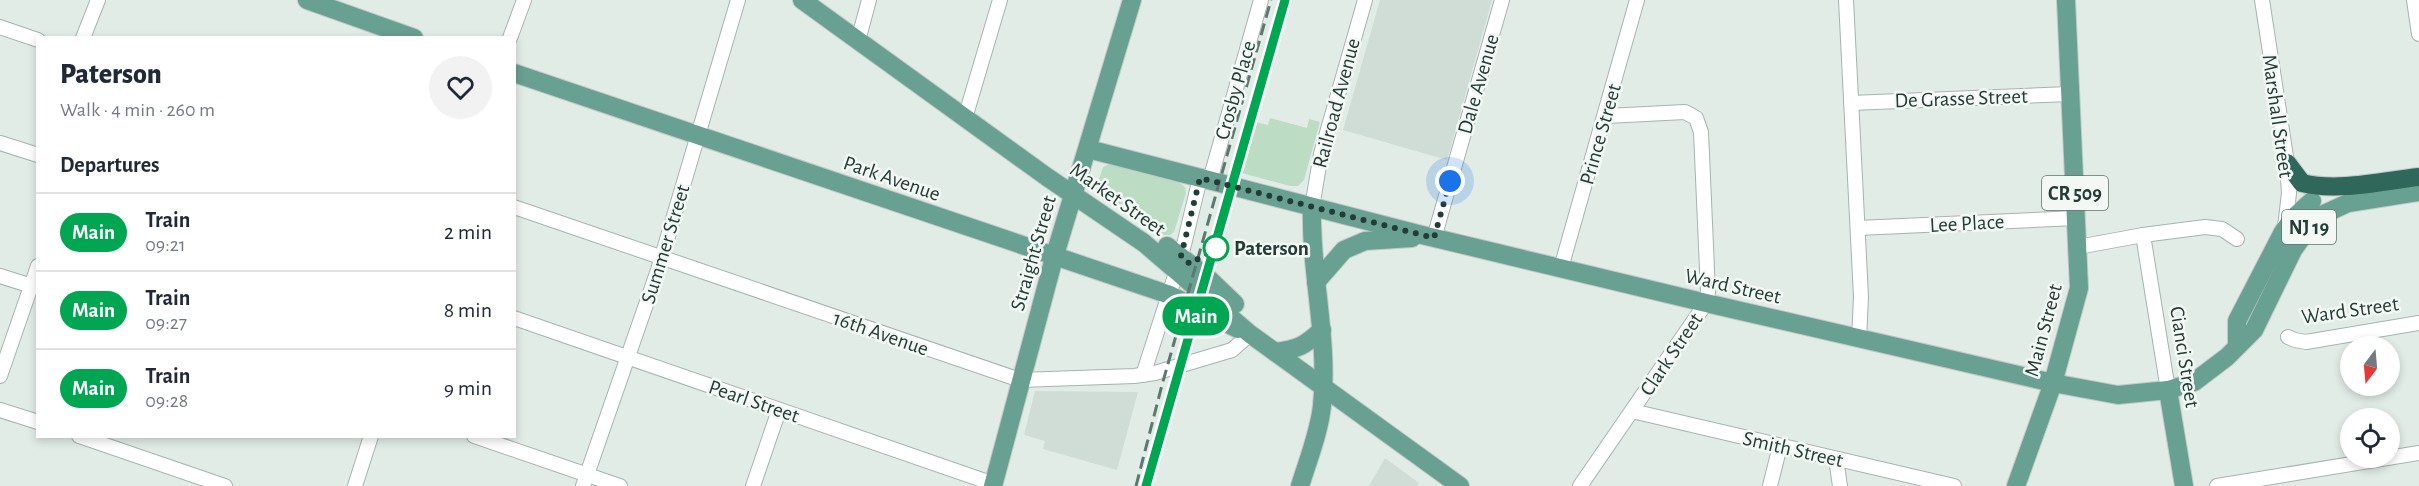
<!DOCTYPE html>
<meta charset="utf-8">
<style>
:root{--surface:#fff;--page:#f2f2f3;--text:#1f2937;--muted:#747a83;--line:#e0e1e3}
body{margin:0;font-family:"Alegreya Sans",sans-serif;background:var(--page);color:var(--text);height:100vh;display:flex;flex-direction:column;font-size:22px;white-space:nowrap}
*{box-sizing:border-box;margin:0}
p{font-size:20px;color:var(--muted)}
.icon{flex:none;width:33px;height:33px;fill:none;stroke:currentColor;stroke-width:2;stroke-linecap:round;stroke-linejoin:round}
.map{position:relative;flex:1;overflow:hidden}
.side{position:absolute;left:36px;top:36px;width:480px;height:402px;display:flex;flex-direction:column;background:var(--surface);border-radius:0px;box-shadow:0 3px 9px #0003}
.side>*{flex:none}
.badge{padding:0 12px;border-radius:20px;font-size:21px;line-height:39px}
.needle{width:39px;rotate:196deg}
.fabs{position:absolute;left:2340px;top:336px;display:grid;gap:12px}
.fabs a{display:grid;place-items:center;width:60px;height:60px;border-radius:50%;background:var(--surface);box-shadow:0 3px 9px #0003;font-size:30px}
.you{position:absolute;width:30px;height:30px;margin:-15px;border:4px solid #fff;border-radius:50%;background:#1a73e8;box-shadow:0 0 0 9px #1a73e833}
.map>.badge{position:absolute;translate:-50% -50%;box-shadow:0 0 0 3px #fff}
h2{padding:0 24px;font-size:22px;line-height:54px}
.round{display:grid;place-items:center;flex:none;width:63px;height:63px;border-radius:32px;background:var(--page)}
.headline{display:flex;align-items:center;justify-content:space-between;height:102px;padding:0 24px}
h1{font-size:28px;font-weight:800;line-height:45px}
ul{padding:0;list-style:none}
li{display:flex;align-items:center;gap:18px;height:78px;padding:0 24px;border-top:2px solid var(--line)}
li div{flex:1}
li b{display:block;font-size:22px}
li em{font-style:normal}
li .badge{min-width:66px;font-weight:700;text-align:center}
.map>svg:first-child{display:block}
</style>
<div class="map">
<svg width="2419" height="486" viewBox="0 0 2419 486">
<rect width="100%" height="100%" fill="#e2ece7"/>
<g fill="#d0dcd6">
<polygon points="1380,0 1492,0 1447,160 1343,130"/>
<polygon points="1035,391 1138,392 1117,470 1043,449 1045,441 1024,435"/>
<polygon points="1385,458 1419,483 1417,486 1369,486"/>
</g>
<g fill="#bcdcc4">
<polygon points="1270,118 1307,128 1309,119 1320,122 1304,180 1298,186 1290,186 1242,173 1256,122 1268,125"/>
<polygon points="1110,164 1177,181 1185,187 1186,193 1174,232 1170,235 1164,235 1101,191 1098,183 1103,167"/>
</g>
<g fill="none" stroke-linecap="round" stroke-linejoin="round">
<defs>
<g id="minor">
<polyline points="1846,0 1861,297 1859,339"/>
<polyline points="2262,0 2287,163 2289,193 2285,227"/>
<polyline points="2414,0 2419,34"/>
<polyline points="0,27 38,40"/>
<polyline points="83,38 98,0"/>
<polyline points="510,38 524,0"/>
<polyline points="858,41 869,0"/>
<polyline points="1851,103 2070,94"/>
<polyline points="965,118 1000,0"/>
<polyline points="0,143 38,155"/>
<polyline points="1210,180 1261,0"/>
<polyline points="514,207 1020,380 1134,376 1155,373 1232,350 1250,334"/>
<polyline points="1312,207 1321,154 1365,0"/>
<polyline points="1858,228 2076,218"/>
<polyline points="2143,235 2168,390"/>
<polyline points="1434,238 1502,0"/>
<polyline points="2078,247 2143,235 2205,227 2222,229 2237,239"/>
<polyline points="1181,257 1200,178"/>
<polyline points="1561,268 1637,0"/>
<polyline points="0,276 38,288"/>
<polyline points="514,318 994,484"/>
<polyline points="2288,337 2295,340 2306,342 2419,323"/>
<polyline points="1143,375 1177,270"/>
<polyline points="0,376 38,266"/>
<polyline points="0,410 38,422"/>
<polyline points="1632,411 1954,486"/>
<polyline points="79,436 225,486"/>
<polyline points="474,436 620,486"/>
<polyline points="1836,459 1840,486"/>
<polyline points="355,486 371,436"/>
<polyline points="583,486 658,270 738,0"/>
<polyline points="753,486 779,410"/>
<polyline points="1580,486 1706,303 1708,292 1701,132 1696,118 1685,112 1606,116"/>
<polyline points="1770,486 1780,446"/>
<polyline points="2217,486 2419,453"/>
</g>
<g id="major">
<polyline points="307,0 414,38"/>
<polyline points="802,0 1047,177 1144,243 1250,334 1460,486"/>
<polyline points="514,73 1170,295 1238,329"/>
<polyline points="1088,149 1418,234 1706,303 2053,383 2118,395 2168,390 2194,382 2227,357 2254,330 2293,250 2310,226 2324,214 2348,203 2419,192"/>
<polyline points="1167,246 1208,278 1235,304"/>
<polyline points="1316,282 1344,250 1365,241 1412,238"/>
<polyline points="2237,346 2237,321 2283,232 2292,219 2312,201"/>
<path d="M1275,352C1299,349 1304,346 1322,330"/>
<polyline points="2168,390 2184,486"/>
<polyline points="993,486 1054,258 1132,0"/>
<path d="M1300,486C1308,460 1319,433 1322,406C1329,339 1310,273 1312,207"/>
<polyline points="2016,486 2053,383 2079,288 2066,0"/>
</g>
<path id="highway" d="M2287,163L2302,183C2338,192 2382,181 2419,177"/>
</defs>
<use href="#minor" stroke="#a5b4ae" stroke-width="16"/>
<use href="#major" stroke="#c1c8c6" stroke-width="20"/>
<use href="#highway" stroke="#c1c8c6" stroke-width="20"/>
<use href="#minor" stroke="#fff" stroke-width="14"/>
<use href="#major" stroke="#68a091" stroke-width="18"/>
<use href="#highway" stroke="#2f685b" stroke-width="18"/>
<g stroke="#5d7870" stroke-width="3" stroke-dasharray="12 6" stroke-linecap="butt">
<polyline points="1136,486 1162,385 1271,0"/>
<polyline points="1146,486 1285,0"/>
</g>
</g>
<g fill="none" stroke-linecap="round" stroke-linejoin="round">
<defs>
<polyline id="line" points="1146,486 1285,0"/>
</defs>
<use href="#line" stroke="#fff" stroke-width="14"/>
<use href="#line" stroke="#00a651" stroke-width="9"/>
<polyline stroke="#233c35" stroke-width="6" stroke-dasharray="0 10.8" points="1216,248 1190,264 1181,256 1200,178 1434,238 1450,181"/>
</g>
<circle fill="#fff" stroke="#00a651" stroke-width="3" cx="1216" cy="248" r="12"/>
<g text-anchor="middle" stroke-width="5" stroke-linejoin="round" paint-order="stroke">
<g fill="#f3f8f5" stroke="#61746f" stroke-width="1.5">
<rect x="2042" y="176" width="66" height="34" rx="4.5"/>
<rect x="2282" y="210" width="54" height="34" rx="4.5"/>
</g>
<g font-size="20" font-weight="bold" fill="#233c35">
<text x="2075" y="200">CR 509</text>
<text x="2309" y="234">NJ 19</text>
</g>
<g font-size="21" fill="#233c35" stroke="#f3f8f5">
<text transform="translate(1478 84) rotate(-74)" y="7">Dale Avenue</text>
<text transform="translate(1235 90) rotate(-74)" y="7">Crosby Place</text>
<text transform="translate(1961 98) rotate(-2)" y="7">De Grasse Street</text>
<text transform="translate(1336 103) rotate(-75)" y="7">Railroad Avenue</text>
<text transform="translate(2278 116) rotate(82)" y="7">Marshall Street</text>
<text transform="translate(1600 134) rotate(-74)" y="7">Prince Street</text>
<text transform="translate(892 178) rotate(19)" y="7">Park Avenue</text>
<text transform="translate(1118 199) rotate(35)" y="7">Market Street</text>
<text transform="translate(1967 223) rotate(-3)" y="7">Lee Place</text>
<text transform="translate(665 244) rotate(-73)" y="7">Summer Street</text>
<text transform="translate(1033 253) rotate(-74)" y="7">Straight Street</text>
<text transform="translate(1733 286) rotate(13)" y="7">Ward Street</text>
<text transform="translate(2350 310) rotate(-8)" y="7">Ward Street</text>
<text transform="translate(2043 330) rotate(-75)" y="7">Main Street</text>
<text transform="translate(881 333) rotate(19)" y="7">16th Avenue</text>
<text transform="translate(1671 354) rotate(-56)" y="7">Clark Street</text>
<text transform="translate(2185 357) rotate(81)" y="7">Cianci Street</text>
<text transform="translate(754 401) rotate(19)" y="7">Pearl Street</text>
<text transform="translate(1793 449) rotate(13)" y="7">Smith Street</text>
</g>
<g font-size="21" font-weight="bold" fill="#233c35" stroke="#f3f8f5" text-anchor="start">
<text x="1234" y="255">Paterson</text>
</g>
</g>
</svg>
<div class="fabs">
<a><svg class="needle" viewBox="-14 -14 28 28"><path d="M0-13l5 13h-10z" fill="#e53935"/><path d="M0 13l5-13h-10z" fill="#747a83"/></svg></a>
<a><svg class="icon" aria-label="locate" viewBox="0 0 24 24"><circle cx="12" cy="12" r="6"/><path d="M12 2v4M12 18v4M2 12h4M18 12h4"/></svg></a>
</div>
<div class="you" style="left:1450px;top:181px"></div>
<b class="badge" style="left:1196px;top:316px;background:#00a651;color:#fff">Main</b>
<section class="side">
<div class="headline"><div><h1>Paterson</h1><p>Walk · 4 min · 260 m</p></div><a class="round"><svg class="icon" aria-label="heart" viewBox="0 0 24 24"><path d="M12 20l-8-8c-3-5 5-10 8-4 3-6 11-1 8 4z"/></svg></a></div>
<h2>Departures</h2>
<ul>
<li><span class="badge" style="background:#00a651;color:#fff">Main</span><div><b>Train</b><p>09:21</p></div><em>2 min</em></li>
<li><span class="badge" style="background:#00a651;color:#fff">Main</span><div><b>Train</b><p>09:27</p></div><em>8 min</em></li>
<li><span class="badge" style="background:#00a651;color:#fff">Main</span><div><b>Train</b><p>09:28</p></div><em>9 min</em></li>
</ul>
</section>
</div>
